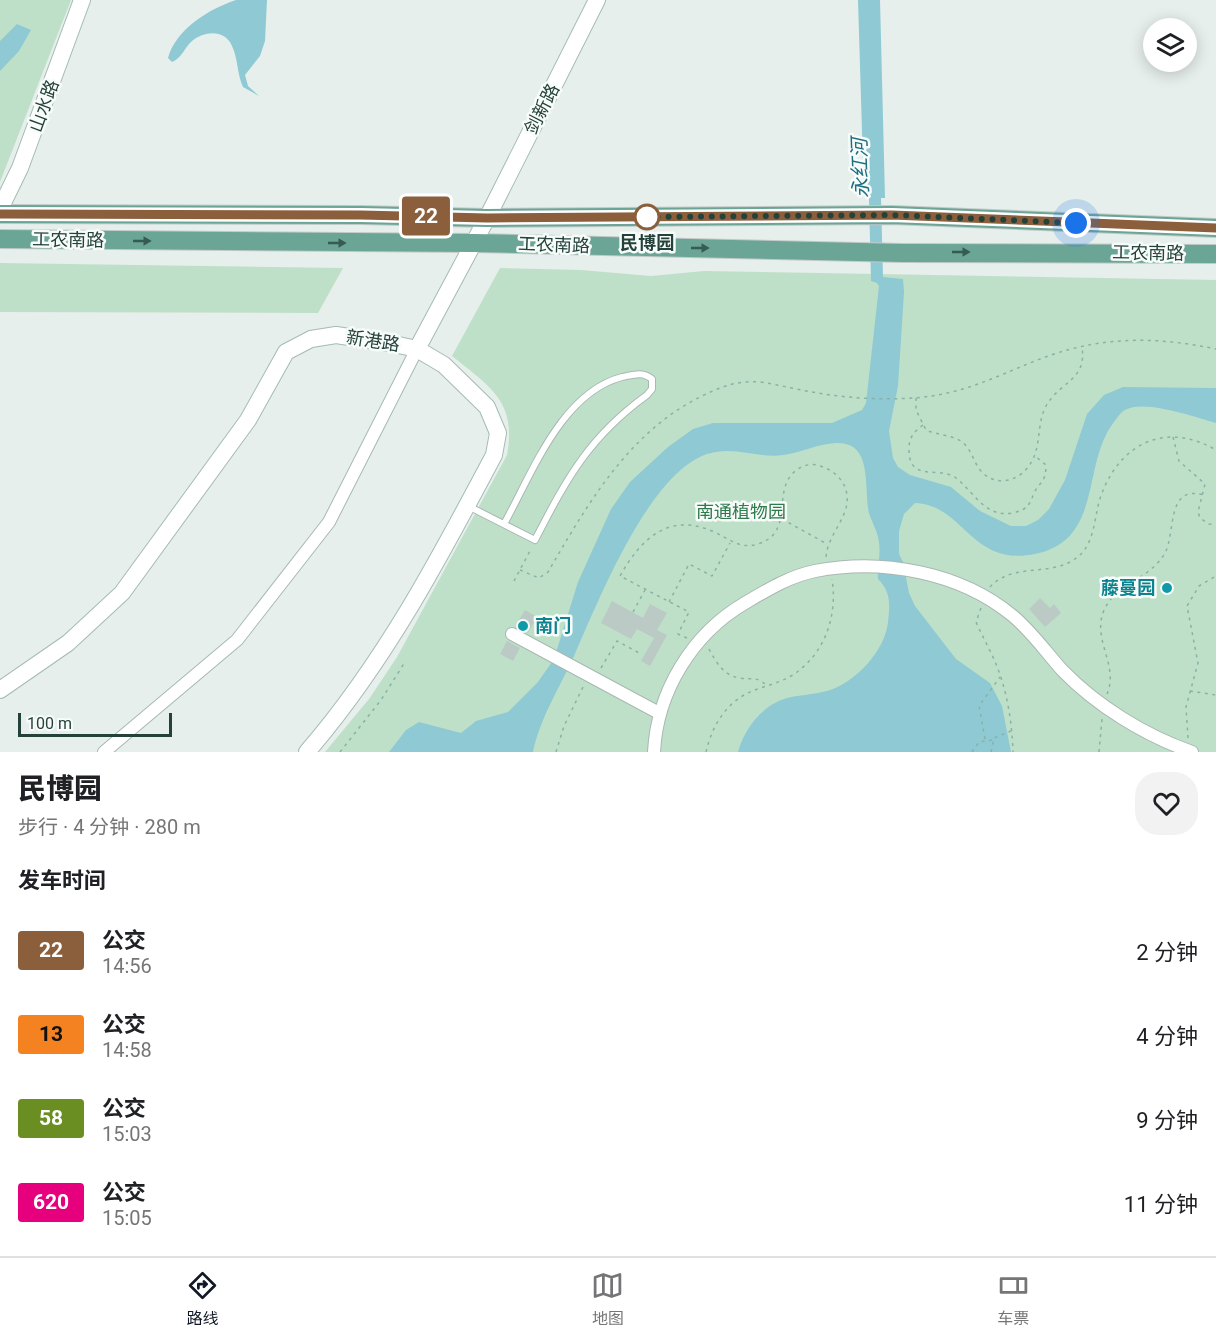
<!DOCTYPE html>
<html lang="zh">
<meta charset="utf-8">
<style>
:root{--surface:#fff;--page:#f2f2f2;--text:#202124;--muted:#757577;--line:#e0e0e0;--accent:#111827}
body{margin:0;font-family:Roboto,"Noto Sans SC",sans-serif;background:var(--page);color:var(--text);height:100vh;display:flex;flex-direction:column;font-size:22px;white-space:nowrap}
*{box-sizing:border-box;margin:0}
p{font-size:20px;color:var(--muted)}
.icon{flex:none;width:33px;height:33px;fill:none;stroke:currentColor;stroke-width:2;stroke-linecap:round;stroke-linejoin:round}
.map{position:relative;height:752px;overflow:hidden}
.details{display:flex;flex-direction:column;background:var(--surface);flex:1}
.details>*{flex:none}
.badge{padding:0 12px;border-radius:4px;font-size:21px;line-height:39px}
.tools{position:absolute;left:1143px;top:18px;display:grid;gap:12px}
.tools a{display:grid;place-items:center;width:54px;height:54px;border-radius:50%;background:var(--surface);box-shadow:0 3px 15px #0003;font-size:30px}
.scale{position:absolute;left:18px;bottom:15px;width:154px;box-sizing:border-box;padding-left:6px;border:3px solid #24423a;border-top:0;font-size:16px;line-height:21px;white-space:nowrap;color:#24423a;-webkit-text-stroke:4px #f7fbf9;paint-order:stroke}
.you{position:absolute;width:30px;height:30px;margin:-15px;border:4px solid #fff;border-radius:50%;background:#1a73e8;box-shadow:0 0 0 9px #1a73e833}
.map>.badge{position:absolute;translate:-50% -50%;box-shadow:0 0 0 3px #fff}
h2{padding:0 18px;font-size:22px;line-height:54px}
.round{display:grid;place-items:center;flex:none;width:63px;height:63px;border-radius:24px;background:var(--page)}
.summary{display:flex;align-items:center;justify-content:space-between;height:102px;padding:0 18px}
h1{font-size:28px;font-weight:800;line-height:45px}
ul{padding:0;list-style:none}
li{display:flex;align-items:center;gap:18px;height:84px;padding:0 18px}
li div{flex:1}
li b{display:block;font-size:22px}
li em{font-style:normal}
li .badge{min-width:66px;font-weight:700;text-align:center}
.dock{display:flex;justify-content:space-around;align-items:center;height:84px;border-top:2px solid var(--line);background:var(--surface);font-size:16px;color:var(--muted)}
.dock a{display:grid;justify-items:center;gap:3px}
.dock .on{color:var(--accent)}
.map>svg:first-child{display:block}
</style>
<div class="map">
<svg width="1216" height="752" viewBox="0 0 1216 752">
<rect width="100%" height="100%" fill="#e6efeb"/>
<g fill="#bfe0c8">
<polygon points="0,0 71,0 0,182"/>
<polygon points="0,263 343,268 318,313 0,312"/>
<path d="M500,268L581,270L651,276L704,271L1216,280V752H325L369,699L397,657L507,455C517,401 490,387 452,356Z"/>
</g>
<g fill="#8ec9d4">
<path d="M236,0H267L265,41L260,56L245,75L248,86L259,96L243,87C237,74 238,58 232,46C225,29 204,31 192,41C184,48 182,58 172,62L168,58C176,29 209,9 236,0Z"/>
<path d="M858,0H880L885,198H881L883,277L903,279L904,292L898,386L889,431L893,458L898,467L910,475L951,487L980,511L1011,526H1026L1038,520L1049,509L1065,480L1087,414L1104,395L1123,387L1216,388V423C1195,417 1147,400 1127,409C1121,411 1118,417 1114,422C1081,464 1104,540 1035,554C970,567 965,505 915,503L904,514L899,531V554L903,562L909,593L915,606L956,659L990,683L1002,706L1011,752H738C743,733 756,714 773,704C789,694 809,696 827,691C855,683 885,651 888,622C890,604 891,592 878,579C877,567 881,555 879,543C878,532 872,523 869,513C864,493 872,450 846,444C827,439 802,453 783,455C759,459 735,445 707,454C648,474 598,602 574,656C560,687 540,718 533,752H389L406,730L419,722L461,733L476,721L508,712L538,682L554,659L578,582L611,509L630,482L668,447L693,429L713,423H832L862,410L866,403L879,286L877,283L871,281L869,198L864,197Z"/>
<polygon points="17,24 31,30 19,51 0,71 0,41"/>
</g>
<g fill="#bbcac4">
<polygon points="1040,598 1050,608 1054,604 1061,613 1045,627 1029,609"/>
<polygon points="612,601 643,618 650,604 667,613 657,630 667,635 650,666 641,661 654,638 637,629 631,639 601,623"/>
<polygon points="525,610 537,617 528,633 515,627"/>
<polygon points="507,641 520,648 513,661 500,654"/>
</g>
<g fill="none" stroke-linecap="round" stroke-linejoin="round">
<defs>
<path id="lane" d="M468,506L535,540C567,478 589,437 647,395L652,389V379C642,371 633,375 622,377C561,393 532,474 504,524"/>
<g id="street">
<polyline points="512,634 659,713"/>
<polyline points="104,752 237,640 329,522 417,349"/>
<path d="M654,752C657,692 692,634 745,603C767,590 790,576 815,571C882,558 960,572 1013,616C1032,632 1046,652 1062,670C1097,706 1144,735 1192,752"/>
</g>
<g id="secondary">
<polyline points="0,209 20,168 82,0"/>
<polyline points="417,349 487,218 597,0"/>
<path d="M0,690L68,643L122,593L248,420L286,352L311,339L336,335L389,343L417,349L444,365L487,407L498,433L494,455C439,559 384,663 307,752"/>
</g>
<g id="primary">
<polyline points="0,214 361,215 487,218 892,215 1216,228"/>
<polyline points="0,239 474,243 903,253 1216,254"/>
</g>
</defs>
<use href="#lane" stroke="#a8b8b2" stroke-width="8"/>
<use href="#street" stroke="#a8b8b2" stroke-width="14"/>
<use href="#secondary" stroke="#a4bbb3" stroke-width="18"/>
<use href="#primary" stroke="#c2cac8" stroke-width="20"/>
<g stroke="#86b3a5" stroke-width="1.5" stroke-dasharray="3 4.5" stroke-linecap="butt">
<path d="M916,398V410L926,430C937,435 951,435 961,441C972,449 973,462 981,471C998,490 1024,479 1033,459C1041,442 1037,423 1046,406C1060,381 1087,381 1082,347"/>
<path d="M923,425C915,431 909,437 909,448C908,484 939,465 956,478C974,492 985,518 1012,513C1027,510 1029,506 1034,493C1040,481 1046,483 1046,465L1035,456"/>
<polyline points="1173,437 1179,461 1205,484 1198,512 1200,518 1209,524 1216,525"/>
<polyline points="782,519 827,544"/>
<path d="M520,570L539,578L548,572C587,505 628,433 700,397C720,387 738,380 760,382C780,385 799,390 818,393C851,399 898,401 931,396C975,390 1011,369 1051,355C1107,336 1159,337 1216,349"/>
<polyline points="514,581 531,549"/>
<path d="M990,587C1013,562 1049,577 1075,559C1097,544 1093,515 1102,493C1122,441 1168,422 1216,450"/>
<polyline points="669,602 689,564 712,576 730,543"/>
<path d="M981,608L976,622C983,638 992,653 998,669C1008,696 1012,724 1013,752"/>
<polyline points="633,612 645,590"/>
<path d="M687,638L678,634L689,612L620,576C640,540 668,512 712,531C729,538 739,550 758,544C797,532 769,488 798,469C804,465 812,463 820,466C830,469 839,475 844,485C857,513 827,531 826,558"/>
<path d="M709,649C716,662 723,675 739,678C751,680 757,676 766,685"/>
<polyline points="601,668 617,641 641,654"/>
<polyline points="1190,691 1216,695"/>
<path d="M1107,694C1119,666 1093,641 1103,613C1113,584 1150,580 1165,553C1176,532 1166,484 1204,495"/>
<polyline points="1188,738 1186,707 1198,663 1187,606 1199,586 1216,576"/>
<polyline points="985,739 979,706 1000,677"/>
<polyline points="340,752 381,700 405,662"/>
<polyline points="556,752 564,726 584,685"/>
<path d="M706,752C712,726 726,702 752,691C765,686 779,683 791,676C824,656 838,617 832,579"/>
<polyline points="972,752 979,742 992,740"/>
<polyline points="991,752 994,738 1011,731"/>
<polyline points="1099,752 1102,719"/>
</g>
<use href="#lane" stroke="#fff" stroke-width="6"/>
<use href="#street" stroke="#fff" stroke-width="12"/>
<use href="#secondary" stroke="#fff" stroke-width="16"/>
<use href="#primary" stroke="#6aa596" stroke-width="18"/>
</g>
<defs><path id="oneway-solid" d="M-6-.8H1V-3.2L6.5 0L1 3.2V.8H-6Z" transform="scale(1.5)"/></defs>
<g fill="#365b51">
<use href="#oneway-solid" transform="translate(142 241)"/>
<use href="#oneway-solid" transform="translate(337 243)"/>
<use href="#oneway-solid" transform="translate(700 248)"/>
<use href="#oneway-solid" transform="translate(961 252)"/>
</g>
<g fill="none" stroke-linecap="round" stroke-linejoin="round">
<defs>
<polyline id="line" points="0,214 361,215 487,218 892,215 1216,228"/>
</defs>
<use href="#line" stroke="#fff" stroke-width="14"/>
<use href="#line" stroke="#8b5e3c" stroke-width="9"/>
<polyline stroke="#24423a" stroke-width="6" stroke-dasharray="0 10.8" points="647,217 892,215 1076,223"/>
</g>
<circle fill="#fff" stroke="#8b5e3c" stroke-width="3" cx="647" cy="217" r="12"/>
<g fill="#0f9aa8" stroke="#f7fbf9" stroke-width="2">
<circle cx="1167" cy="588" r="6"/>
<circle cx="523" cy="626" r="6"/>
</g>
<g text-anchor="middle" stroke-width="5" stroke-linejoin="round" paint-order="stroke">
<g font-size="18" fill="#24423a" stroke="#f7fbf9">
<text transform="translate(44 106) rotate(-70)" y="6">山水路</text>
<text transform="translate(542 109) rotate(-63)" y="6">剑新路</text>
<text transform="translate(68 240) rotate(1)" y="6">工农南路</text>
<text transform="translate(554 245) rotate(2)" y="6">工农南路</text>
<text transform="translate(1148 253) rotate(1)" y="6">工农南路</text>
<text transform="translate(373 341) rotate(9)" y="6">新港路</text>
</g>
<g font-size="18" font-weight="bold" fill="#24423a" stroke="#f7fbf9">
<text x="647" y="249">民博园</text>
</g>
<g font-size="18" fill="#2d7a4b" stroke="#f7fbf9">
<text x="741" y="518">南通植物园</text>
</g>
<g font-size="18" font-weight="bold" fill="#0d838f" stroke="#f7fbf9" text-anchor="end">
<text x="1155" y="594">藤蔓园</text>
<text x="535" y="632" text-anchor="start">南门</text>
</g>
<g font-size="20" font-style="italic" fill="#1c6f80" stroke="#f7fbf9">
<text transform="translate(860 168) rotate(-92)" y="7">永红河</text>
</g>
</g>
</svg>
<div class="tools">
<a><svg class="icon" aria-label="layers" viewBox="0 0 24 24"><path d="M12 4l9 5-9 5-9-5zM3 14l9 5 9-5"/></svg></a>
</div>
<div class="scale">100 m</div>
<div class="you" style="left:1076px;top:223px"></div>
<b class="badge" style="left:426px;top:216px;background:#8b5e3c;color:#fff">22</b>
</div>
<section class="details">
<div class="summary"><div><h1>民博园</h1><p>步行 · 4 分钟 · 280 m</p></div><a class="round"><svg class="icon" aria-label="heart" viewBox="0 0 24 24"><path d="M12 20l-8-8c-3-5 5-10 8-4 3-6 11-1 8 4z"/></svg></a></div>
<h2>发车时间</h2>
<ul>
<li><span class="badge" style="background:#8b5e3c;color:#fff">22</span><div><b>公交</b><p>14:56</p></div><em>2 分钟</em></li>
<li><span class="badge" style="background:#f58220;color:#111">13</span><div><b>公交</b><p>14:58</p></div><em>4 分钟</em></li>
<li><span class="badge" style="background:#6b8e23;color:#fff">58</span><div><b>公交</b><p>15:03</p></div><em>9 分钟</em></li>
<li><span class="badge" style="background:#e6007e;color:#fff">620</span><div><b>公交</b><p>15:05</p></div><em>11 分钟</em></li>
</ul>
</section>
<nav class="dock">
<a class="on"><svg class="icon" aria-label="directions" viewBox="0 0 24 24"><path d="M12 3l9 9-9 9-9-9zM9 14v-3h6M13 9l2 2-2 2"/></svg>路线</a>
<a><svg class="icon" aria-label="map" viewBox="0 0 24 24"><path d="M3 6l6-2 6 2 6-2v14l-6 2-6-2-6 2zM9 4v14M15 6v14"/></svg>地图</a>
<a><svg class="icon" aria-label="tickets" viewBox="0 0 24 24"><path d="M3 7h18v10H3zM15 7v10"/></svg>车票</a>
</nav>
